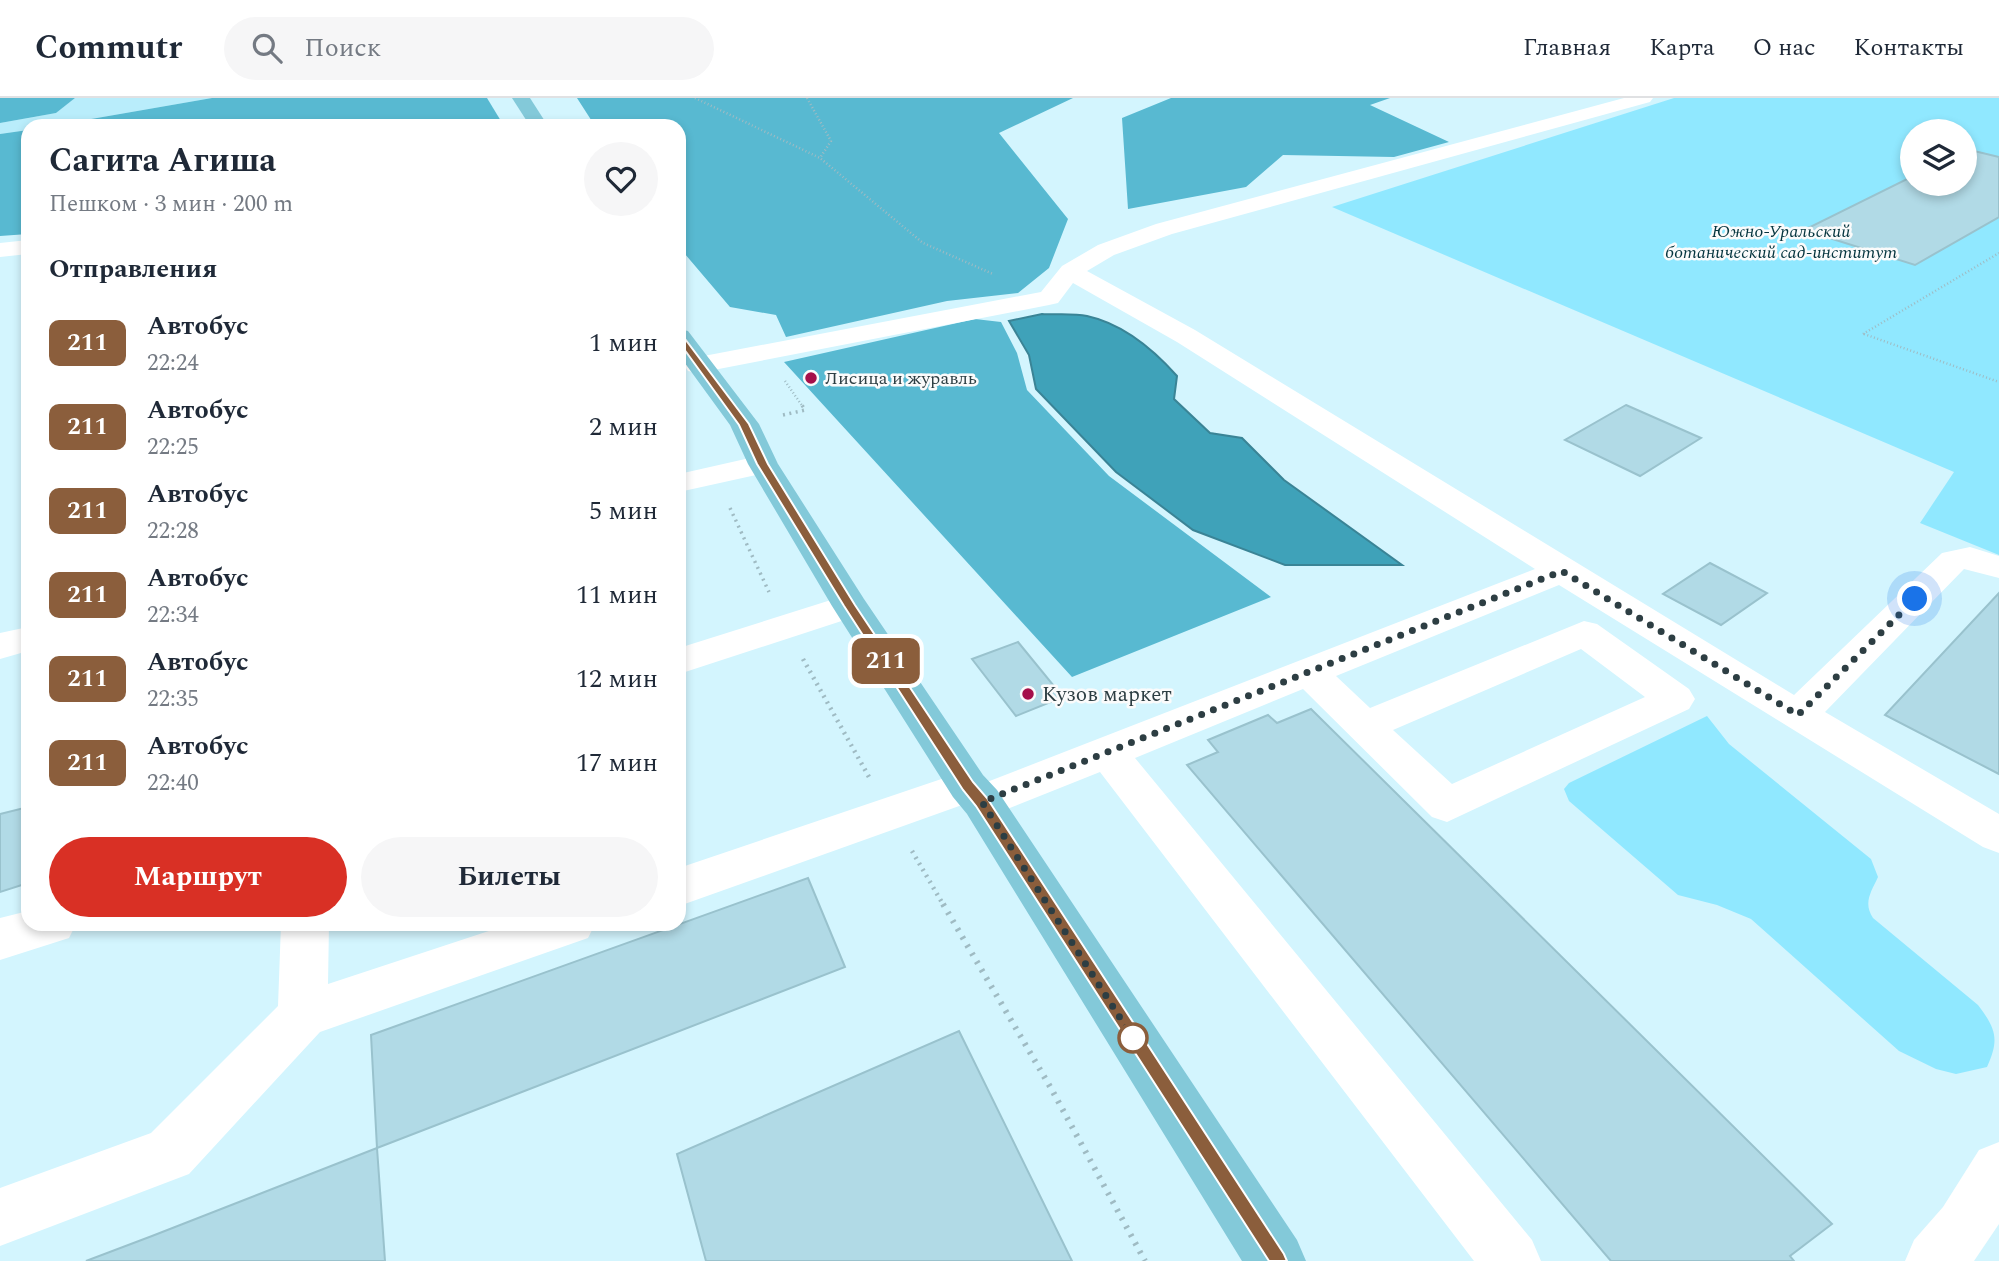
<!DOCTYPE html>
<html lang="ru">
<meta charset="utf-8">
<style>
:root{--surface:#fff;--page:#f6f6f7;--text:#1f2937;--muted:#747a83;--line:#e0e1e3;--accent:#d93025}
body{margin:0;font-family:Spectral,serif;background:var(--page);color:var(--text);height:100vh;display:flex;flex-direction:column;font-size:26px;white-space:nowrap}
*{box-sizing:border-box;margin:0}
p{font-size:23px;color:var(--muted)}
.icon{flex:none;width:38px;height:38px;fill:none;stroke:currentColor;stroke-width:2;stroke-linecap:round;stroke-linejoin:round}
.map{position:relative;flex:1;overflow:hidden}
.sheet{position:absolute;left:21px;top:21px;width:665px;height:812px;display:flex;flex-direction:column;background:var(--surface);border-radius:21px;box-shadow:0 4px 10px #0003}
.sheet>*{flex:none}
.badge{padding:0 14px;border-radius:10px;font-size:24px;line-height:46px}
.buttons{position:absolute;left:1900px;top:21px;display:grid;gap:14px}
.buttons a{display:grid;place-items:center;width:77px;height:77px;border-radius:50%;background:var(--surface);box-shadow:0 4px 10px #0003;font-size:35px}
.you{position:absolute;width:35px;height:35px;margin:-18px;border:5px solid #fff;border-radius:50%;background:#1a73e8;box-shadow:0 0 0 10px #1a73e833}
.map>.badge{position:absolute;translate:-50% -50%;box-shadow:0 0 0 4px #fff}
h2{padding:0 28px;font-size:26px;line-height:63px}
.round{display:grid;place-items:center;flex:none;width:74px;height:74px;border-radius:37px;background:var(--page)}
.head{display:flex;align-items:center;justify-content:space-between;height:119px;padding:0 28px}
h1{font-size:33px;font-weight:700;line-height:52px}
.primary-button{display:flex;gap:14px;margin-top:auto;padding:14px 28px}
.primary-button a{flex:1;height:80px;border-radius:42px;background:var(--accent);color:#fff;font-size:28px;font-weight:700;line-height:80px;text-align:center}
.primary-button a+a{background:var(--page);color:var(--text)}
ul{padding:0;list-style:none}
li{display:flex;align-items:center;gap:21px;height:84px;padding:0 28px}
li div{flex:1}
li b{display:block;font-size:26px}
li em{font-style:normal}
li .badge{min-width:77px;font-weight:700;text-align:center}
header{display:flex;align-items:center;gap:42px;box-sizing:border-box;height:98px;padding:0 35px;background:var(--surface);border-bottom:2px solid var(--line)}
header strong{font-size:33px}
nav{display:flex;gap:38px;margin-inline-start:auto;font-size:24px}
.search{width:490px;height:63px;background:var(--page);display:flex;align-items:center;gap:18px;box-sizing:border-box;padding:0 24px;border-radius:38px;color:var(--muted);font-size:26px}
.map>svg:first-child{display:block}
</style>
<header>
<strong>Commutr</strong>
<div class="search"><svg class="icon" aria-label="search" viewBox="0 0 24 24"><circle cx="10" cy="10" r="6"/><path d="M15 15l6 6"/></svg>Поиск</div>
<nav><a>Главная</a><a>Карта</a><a>О нас</a><a>Контакты</a></nav>
</header>
<div class="map">
<svg width="1999" height="1163" viewBox="0 0 1999 1163">
<rect width="100%" height="100%" fill="#d3f5fe"/>
<polygon fill="#b9edfb" points="75,0 212,0 51,28 28,28 28,32 0,36 0,25 56,15"/>
<g fill="#90e8ff" fill-rule="evenodd">
<path d="M1674,0H1999V457L1920,425L1954,374L1332,109ZM1913,33H1965V86H1913Z"/>
<path d="M1707,618L1729,646L1871,761L1878,779C1871,794 1863,805 1873,820L1978,907C1997,932 1999,942 1987,969L1956,976L1936,971L1899,953L1751,821L1717,807L1678,797L1569,703L1564,691L1569,685Z"/>
</g>
<g fill="#58b9d1">
<polygon points="0,0 75,0 56,15 0,25"/>
<polygon points="212,0 487,0 504,28 51,28"/>
<polygon points="577,0 1073,0 999,35 1068,121 1049,170 1018,195 947,203 786,239 776,217 730,209 679,149 679,28 595,28"/>
<polygon points="1171,0 1390,0 1370,7 1449,44 1394,59 1283,57 1246,89 1128,111 1122,20"/>
<polygon points="28,32 28,136 0,138 0,36"/>
<polygon points="975,221 1001,224 1017,255 1027,292 1109,378 1271,499 1072,579 784,264"/>
</g>
<path fill="#3fa2b9" stroke="#3a8496" stroke-width="2" d="M1042,216C1056,217 1073,215 1087,218C1124,226 1153,251 1177,278L1174,301L1210,335L1242,340L1284,382L1402,467H1285L1193,432L1116,374L1036,291L1029,257L1009,223Z"/>
<g fill="#b1dae6" stroke="#99c2cd" stroke-width="2">
<polygon points="1966,51 1999,59 1999,119 1915,167 1804,132 1913,78 1913,86 1965,86"/>
<polygon points="1626,307 1701,340 1640,378 1565,342"/>
<polygon points="1710,465 1767,495 1721,527 1663,496"/>
<polygon points="1999,495 1999,676 1885,617"/>
<polygon points="1018,544 1063,599 1016,618 972,561"/>
<polygon points="1311,611 1832,1126 1790,1158 1794,1163 1611,1163 1187,667 1218,654 1208,642 1268,617 1277,625"/>
<polygon points="28,709 28,785 0,794 0,716"/>
<polygon points="808,780 845,869 377,1050 371,937"/>
<polygon points="959,933 1072,1163 706,1163 677,1056"/>
<polygon points="377,1050 385,1163 86,1163 152,1138"/>
</g>
<g fill="none" stroke-linecap="round" stroke-linejoin="round">
<g stroke="#9fbbc3" stroke-width="2.5" stroke-dasharray="1 2.5" stroke-linecap="butt">
<polyline points="695,0 820,60 923,145 993,176"/>
<polyline points="807,0 831,43 820,60"/>
<polyline points="1863,236 1999,155"/>
<polyline points="1864,236 1999,284"/>
<polyline points="785,283 803,309"/>
</g>
<g stroke="#9fbbc3" stroke-width="3.5" stroke-dasharray="2 4.5" stroke-linecap="butt">
<polyline points="783,317 805,312 802,307"/>
<polyline points="730,410 769,494"/>
</g>
<g stroke="#9fbbc3" stroke-width="4.5" stroke-dasharray="2 5" stroke-linecap="butt">
<polyline points="803,561 869,679"/>
<polyline points="912,753 944,808"/>
</g>
<polyline stroke="#9fbbc3" stroke-width="6" stroke-dasharray="2.5 7" stroke-linecap="butt" points="943,806 1052,992 1145,1163"/>
<g fill="#fff" fill-rule="evenodd">
<path d="M1624,0H1653L1650,4L1172,136L1114,157L1087,173L1195,232L1794,597L1942,455L1970,449L1999,458V480L1964,471L1825,614L1999,716V755L1983,749L1559,487L1336,578L1370,610L1584,523L1597,526L1689,591L1695,601L1689,611L1447,724L1432,719L1303,591L1135,660L1532,1142L1541,1163H1474L1100,674L982,721L967,716L962,707L679,808V770L968,672L983,677L987,684L1535,471L1177,244L1073,185L1058,205L1049,207L698,275L688,273L684,267L688,261L1041,194L1062,168L1098,147L1156,126ZM1581,551L1645,599L1452,686L1393,632Z"/>
<polygon points="28,142 28,156 0,159 0,145"/>
<polygon points="763,357 774,359 778,366 774,373 679,394 679,376"/>
<polygon points="850,496 863,500 868,508 863,516 679,576 679,550"/>
<polygon points="28,529 28,553 0,561 0,535"/>
<polygon points="28,813 28,826 76,826 69,840 0,862 0,820"/>
<polygon points="281,826 329,826 328,886 510,826 595,826 588,840 320,934 189,1076 0,1148 0,1090 151,1035 278,908"/>
<polygon points="1999,1044 1999,1126 1974,1163 1905,1163 1914,1142 1943,1109 1979,1052"/>
</g>
<g fill="#83c9d9" fill-rule="evenodd">
<polygon points="512,0 530,0 548,28 530,28"/>
<polygon points="679,231 688,233 759,326 778,366 864,501 983,677 997,692 1297,1142 1306,1163 1242,1163 967,716 953,699 832,508 748,366 730,327 679,257"/>
</g>
</g>
<polygon fill="#8b5e3c" stroke="#fff" stroke-width="2" points="676,237 682,237 749,326 768,366 855,507 973,684 987,700 1284,1156 1287,1163 1269,1163 976,708 963,692 844,508 757,366 739,327 676,240"/>
<g fill="none" stroke-linecap="round" stroke-linejoin="round">
<polyline stroke="#2d3e43" stroke-width="7" stroke-dasharray="0 12.6" points="1133,940 982,704 1562,473 1798,617 1915,501"/>
</g>
<g fill="#a50f4a" stroke="#fbfbfb" stroke-width="2.5">
<circle cx="811" cy="280" r="7"/>
<circle cx="1028" cy="596" r="7"/>
</g>
<circle fill="#fff" stroke="#8b5e3c" stroke-width="3.5" cx="1133" cy="940" r="14"/>
<g text-anchor="middle" stroke-width="5" stroke-linejoin="round" paint-order="stroke">
<g font-size="18" font-style="italic" fill="#05353f" stroke="#fbfbfb">
<text x="1781" y="139">Южно-Уральский<tspan x="1781" dy="21">ботанический сад-институт</tspan></text>
</g>
<g font-size="18" fill="#2d3e43" stroke="#fbfbfb" text-anchor="start">
<text x="825" y="286">Лисица и журавль</text>
</g>
<g font-size="21" fill="#2d3e43" stroke="#fbfbfb" text-anchor="start">
<text x="1042" y="603">Кузов маркет</text>
</g>
</g>
</svg>
<div class="buttons">
<a><svg class="icon" aria-label="layers" viewBox="0 0 24 24"><path d="M12 4l9 5-9 5-9-5zM3 14l9 5 9-5"/></svg></a>
</div>
<div class="you" style="left:1915px;top:501px"></div>
<b class="badge" style="left:886px;top:563px;background:#8b5e3c;color:#fff">211</b>
<section class="sheet">
<div class="head"><div><h1>Сагита Агиша</h1><p>Пешком · 3 мин · 200 m</p></div><a class="round"><svg class="icon" aria-label="heart" viewBox="0 0 24 24"><path d="M12 20l-8-8c-3-5 5-10 8-4 3-6 11-1 8 4z"/></svg></a></div>
<h2>Отправления</h2>
<ul>
<li><span class="badge" style="background:#8b5e3c;color:#fff">211</span><div><b>Автобус</b><p>22:24</p></div><em>1 мин</em></li>
<li><span class="badge" style="background:#8b5e3c;color:#fff">211</span><div><b>Автобус</b><p>22:25</p></div><em>2 мин</em></li>
<li><span class="badge" style="background:#8b5e3c;color:#fff">211</span><div><b>Автобус</b><p>22:28</p></div><em>5 мин</em></li>
<li><span class="badge" style="background:#8b5e3c;color:#fff">211</span><div><b>Автобус</b><p>22:34</p></div><em>11 мин</em></li>
<li><span class="badge" style="background:#8b5e3c;color:#fff">211</span><div><b>Автобус</b><p>22:35</p></div><em>12 мин</em></li>
<li><span class="badge" style="background:#8b5e3c;color:#fff">211</span><div><b>Автобус</b><p>22:40</p></div><em>17 мин</em></li>
</ul>
<div class="primary-button"><a>Маршрут</a><a>Билеты</a></div>
</section>
</div>
